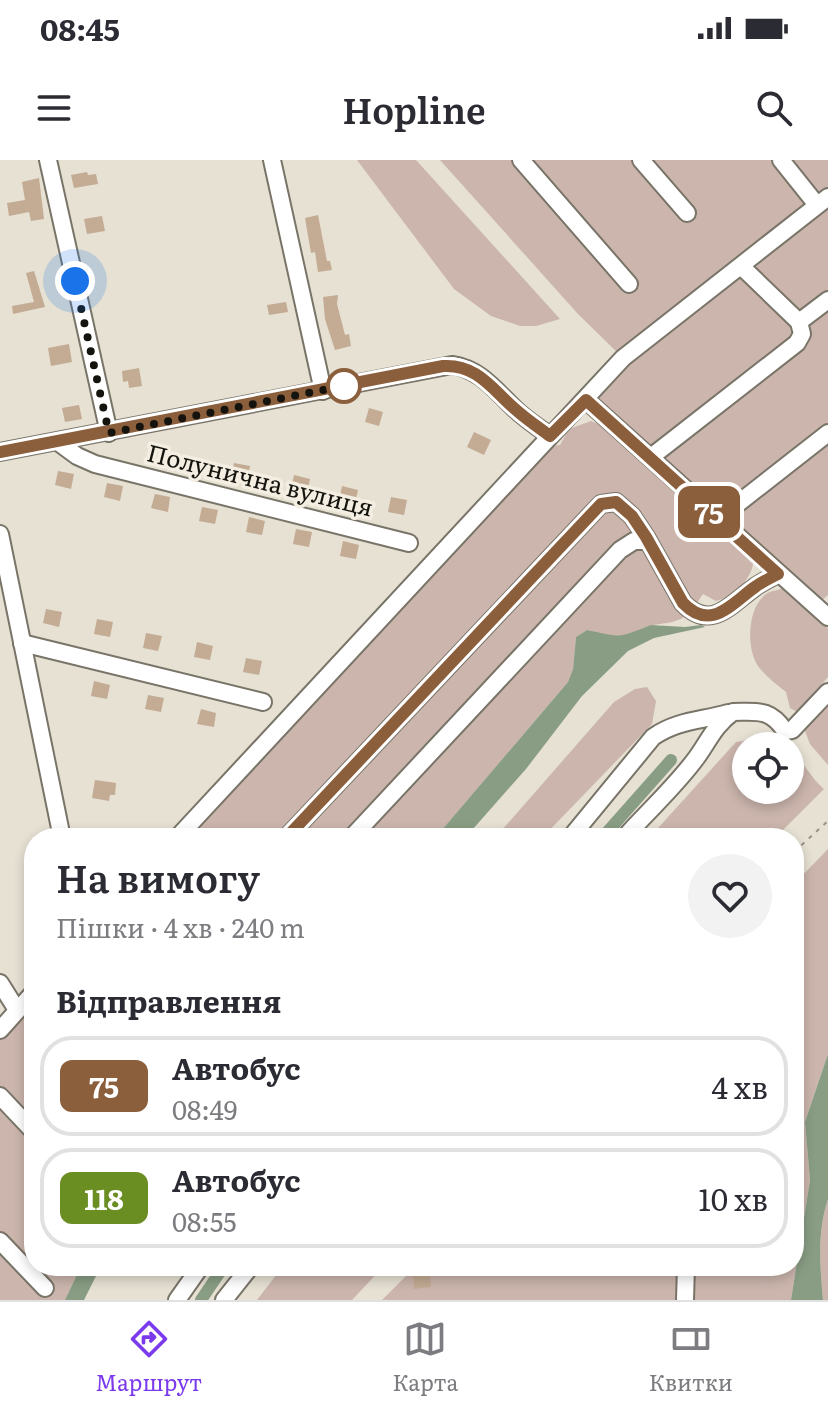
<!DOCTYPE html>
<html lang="uk">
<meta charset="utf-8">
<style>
:root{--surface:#fff;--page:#f2f2f3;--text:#2b2b33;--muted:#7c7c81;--line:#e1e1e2;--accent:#7c3aed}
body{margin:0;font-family:Literata,serif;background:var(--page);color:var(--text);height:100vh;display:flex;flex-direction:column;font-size:30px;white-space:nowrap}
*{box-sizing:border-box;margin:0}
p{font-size:26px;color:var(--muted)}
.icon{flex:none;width:44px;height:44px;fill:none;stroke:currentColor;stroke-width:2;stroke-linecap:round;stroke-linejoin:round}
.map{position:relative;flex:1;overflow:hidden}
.sheet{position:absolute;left:24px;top:668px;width:780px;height:448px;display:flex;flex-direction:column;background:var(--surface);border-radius:32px;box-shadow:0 4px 12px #0003}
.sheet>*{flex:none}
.badge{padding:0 16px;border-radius:12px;font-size:28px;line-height:52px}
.buttons{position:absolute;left:732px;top:572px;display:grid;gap:16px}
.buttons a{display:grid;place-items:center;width:72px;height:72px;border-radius:50%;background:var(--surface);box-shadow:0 4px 12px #0003;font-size:40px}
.you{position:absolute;width:40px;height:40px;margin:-20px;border:6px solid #fff;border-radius:50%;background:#1a73e8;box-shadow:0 0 0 12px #1a73e833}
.map>.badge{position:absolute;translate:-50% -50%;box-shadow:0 0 0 4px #fff}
h2{padding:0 32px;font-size:30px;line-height:72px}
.round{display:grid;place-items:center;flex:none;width:84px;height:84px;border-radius:42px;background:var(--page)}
.head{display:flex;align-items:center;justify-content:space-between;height:136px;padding:0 32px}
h1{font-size:38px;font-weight:600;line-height:60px}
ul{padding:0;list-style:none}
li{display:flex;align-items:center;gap:24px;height:100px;margin:0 16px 12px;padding:0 16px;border:4px solid var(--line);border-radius:32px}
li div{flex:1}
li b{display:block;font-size:30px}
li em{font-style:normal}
li .badge{min-width:88px;font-weight:700;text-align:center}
.status{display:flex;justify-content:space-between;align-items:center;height:56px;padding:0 40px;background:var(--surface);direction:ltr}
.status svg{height:22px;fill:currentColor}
header{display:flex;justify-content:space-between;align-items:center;height:104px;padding:0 32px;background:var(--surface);font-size:36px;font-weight:600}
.tab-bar{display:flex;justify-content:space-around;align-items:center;height:112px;border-top:2px solid var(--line);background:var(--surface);font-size:22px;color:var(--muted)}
.tab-bar a{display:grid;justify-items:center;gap:4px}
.tab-bar .selected{color:var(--accent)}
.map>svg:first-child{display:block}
</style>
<div class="status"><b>08:45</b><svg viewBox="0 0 49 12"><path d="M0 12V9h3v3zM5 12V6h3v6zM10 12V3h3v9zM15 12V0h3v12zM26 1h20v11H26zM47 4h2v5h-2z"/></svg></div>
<header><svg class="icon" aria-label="menu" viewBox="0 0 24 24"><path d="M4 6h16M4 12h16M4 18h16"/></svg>Hopline<svg class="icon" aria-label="search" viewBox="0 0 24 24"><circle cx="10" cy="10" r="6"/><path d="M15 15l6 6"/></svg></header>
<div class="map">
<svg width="828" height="1140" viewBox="0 0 828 1140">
<rect width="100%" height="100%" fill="#e6e1d3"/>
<g fill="#cbb5ad">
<polygon points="357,0 416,0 560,159 536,166 520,166 491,156 454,129"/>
<polygon points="440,0 828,0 828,435 815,446 587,250 580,251 623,198 578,154"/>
<path d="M591,261L612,270L753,404C750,421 733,437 716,441L703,434C686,460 683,461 653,465C643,466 634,475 624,477C612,479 599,473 587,470L576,477L573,509L568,522L435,678H186L551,286L560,285L569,269Z"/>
<path d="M784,428L828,468V517L797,552L790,548L786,532C776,524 766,517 758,506C746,488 747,448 766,434C770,431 779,430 784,428Z"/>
<polygon points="647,527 656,541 652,564 542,678 495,678 614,542 635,529"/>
<polygon points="828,541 828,605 810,584 805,571 809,558"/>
<path d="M762,578L787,586H746V630H790V588C803,601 810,617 824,629L775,678H649L736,582Z"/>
<polygon points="828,689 828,894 805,962 810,1020 791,1140 382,1140 416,1106 794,1106 794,724"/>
<polygon points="34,842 34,1106 81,1106 65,1140 0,1140 0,878"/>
<path d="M828,1039V1140H823C820,1106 817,1072 828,1039Z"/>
<polygon points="283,1106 384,1106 352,1140 257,1140"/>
</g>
<g fill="#899d84">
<path d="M651,465L685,467L701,465L705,467L654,478L628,491L582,536L526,609L465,678H435L568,522L573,509L576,477L587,470C624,478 617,478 651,465Z"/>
<path d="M828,894V1039C817,1072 820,1106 823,1140H791L810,1020L805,962Z"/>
<polygon points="81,1106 101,1106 84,1140 65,1140"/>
</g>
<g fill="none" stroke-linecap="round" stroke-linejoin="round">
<g stroke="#899d84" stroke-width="12">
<polyline points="602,678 671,600"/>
<polyline points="201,1140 224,1106"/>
</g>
</g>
<g fill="#c3ab94">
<polygon points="87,12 88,15 96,14 98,24 74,28 71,15"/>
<polygon points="39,18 44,59 31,61 29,52 9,56 7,43 25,40 22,22"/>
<polygon points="318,55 327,101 330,101 332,110 318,112 315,92 311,93 305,58"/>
<polygon points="102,56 105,71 87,74 84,59"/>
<polygon points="34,111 45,147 13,154 12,146 34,142 26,113"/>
<polygon points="338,135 337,144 345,175 349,174 351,186 335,190 325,159 323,137"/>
<polygon points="286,142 288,152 269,155 267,145"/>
<polygon points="69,184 72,202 51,206 48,188"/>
<polygon points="139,208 142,226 129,228 128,221 123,222 122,211"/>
<polygon points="79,245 82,259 65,262 62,248"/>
<polygon points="369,248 383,252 379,266 365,262"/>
<polygon points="474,272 491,280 484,295 467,287"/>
<polygon points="234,303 250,306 247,320 231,317"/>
<polygon points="58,311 74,314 71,329 55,325"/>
<polygon points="294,315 310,319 307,333 291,330"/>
<polygon points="107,323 123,326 120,341 104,337"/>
<polygon points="342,326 358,330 355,344 339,341"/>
<polygon points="155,334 170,337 168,352 151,348"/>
<polygon points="391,337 407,340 404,355 388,352"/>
<polygon points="202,347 218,350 215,364 199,361"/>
<polygon points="249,357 265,361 262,375 246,372"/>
<polygon points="296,369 312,372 309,387 293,384"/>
<polygon points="343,381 359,385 356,399 340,396"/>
<polygon points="46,449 62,452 59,467 43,463"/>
<polygon points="97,459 113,462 110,477 94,474"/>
<polygon points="146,473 162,476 158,491 143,488"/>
<polygon points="197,482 213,486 210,500 194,497"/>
<polygon points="246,498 262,501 259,515 243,512"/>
<polygon points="94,521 110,525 107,539 91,536"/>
<polygon points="148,535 164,538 161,552 145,549"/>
<polygon points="201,549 216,553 214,567 197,564"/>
<polygon points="95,620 116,623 115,635 110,635 109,641 92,638"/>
<polygon points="430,1114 431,1127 414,1129 413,1115"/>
</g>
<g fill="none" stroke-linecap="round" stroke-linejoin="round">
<defs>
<g id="minor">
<polyline points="48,0 109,273"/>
<polyline points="272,0 323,231"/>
<polyline points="521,0 629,124"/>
<polyline points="641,0 687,53"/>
<polyline points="781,0 817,45"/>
<polyline points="742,107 799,162"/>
<polyline points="586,240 828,457"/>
<polyline points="58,282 77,296 95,304 409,383"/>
<path d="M0,292L452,205C480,209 495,230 514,248C525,259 538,267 550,276"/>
<polyline points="651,297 797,183 802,174 799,162 828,140"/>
<polyline points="717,360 828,273"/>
<polyline points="0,374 62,678"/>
<polyline points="22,483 263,542"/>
<polyline points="177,678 623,198 828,37"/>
<path d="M286,678L601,344L616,342L632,356L646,377L683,443C711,472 731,444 755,427C762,422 770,418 778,414"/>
<polyline points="351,678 620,390 634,381 648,381"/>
<path d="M570,678L653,577C678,560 700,561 728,553"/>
<path d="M624,678C648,651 676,626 697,597C709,580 716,564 733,552C757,552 770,548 785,571L792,570L828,532"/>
<polyline points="0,823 17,850"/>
<polyline points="0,870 34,832"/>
<polyline points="0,936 34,972"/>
<polyline points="0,1081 45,1128"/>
<polyline points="177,1140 201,1106"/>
<polyline points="224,1140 251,1106"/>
<polyline points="685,1140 686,1106"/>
</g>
</defs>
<use href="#minor" stroke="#797468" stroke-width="20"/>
<polyline stroke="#979388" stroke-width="2" stroke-dasharray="4 6" stroke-linecap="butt" points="794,692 828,661"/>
<use href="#minor" stroke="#fff" stroke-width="16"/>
</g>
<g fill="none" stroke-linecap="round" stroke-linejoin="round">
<defs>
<path id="line" d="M0,292L443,206C477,204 492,229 515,249C526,259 538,267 550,276L586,240L778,414C770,418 762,422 755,427C731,444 711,472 683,443L646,377L632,356L616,342L601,344L286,678"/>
</defs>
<use href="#line" stroke="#fff" stroke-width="18"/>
<use href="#line" stroke="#8b5e3c" stroke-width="12"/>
<polyline stroke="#14130e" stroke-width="8" stroke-dasharray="0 14.4" points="75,121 109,273 348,225 344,226"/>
</g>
<circle fill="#fff" stroke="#8b5e3c" stroke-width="4" cx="344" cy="226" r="16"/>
<g text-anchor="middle" stroke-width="7" stroke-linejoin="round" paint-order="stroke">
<g font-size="24" fill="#14130e" stroke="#f3eee1">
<text transform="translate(260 321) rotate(14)" y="8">Полунична вулиця</text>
</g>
</g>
</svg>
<div class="buttons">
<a><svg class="icon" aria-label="locate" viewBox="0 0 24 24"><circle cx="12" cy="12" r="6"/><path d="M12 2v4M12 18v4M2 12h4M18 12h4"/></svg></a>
</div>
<div class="you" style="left:75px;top:121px"></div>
<b class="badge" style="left:709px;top:352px;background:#8b5e3c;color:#fff">75</b>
<section class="sheet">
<div class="head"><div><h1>На вимогу</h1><p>Пішки · 4 хв · 240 m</p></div><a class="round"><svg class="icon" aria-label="heart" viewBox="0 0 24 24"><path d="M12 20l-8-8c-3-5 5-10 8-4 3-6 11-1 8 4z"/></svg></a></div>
<h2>Відправлення</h2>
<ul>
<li><span class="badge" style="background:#8b5e3c;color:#fff">75</span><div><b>Автобус</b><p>08:49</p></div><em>4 хв</em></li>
<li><span class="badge" style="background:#6b8e23;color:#fff">118</span><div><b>Автобус</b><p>08:55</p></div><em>10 хв</em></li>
</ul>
</section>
</div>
<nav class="tab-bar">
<a class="selected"><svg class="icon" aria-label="directions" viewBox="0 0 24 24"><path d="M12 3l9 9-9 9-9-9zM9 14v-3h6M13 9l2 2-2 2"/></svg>Маршрут</a>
<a><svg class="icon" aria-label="map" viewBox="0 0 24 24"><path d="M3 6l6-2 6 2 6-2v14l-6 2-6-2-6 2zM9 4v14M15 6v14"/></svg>Карта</a>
<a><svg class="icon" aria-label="tickets" viewBox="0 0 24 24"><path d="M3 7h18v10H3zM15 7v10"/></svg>Квитки</a>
</nav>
